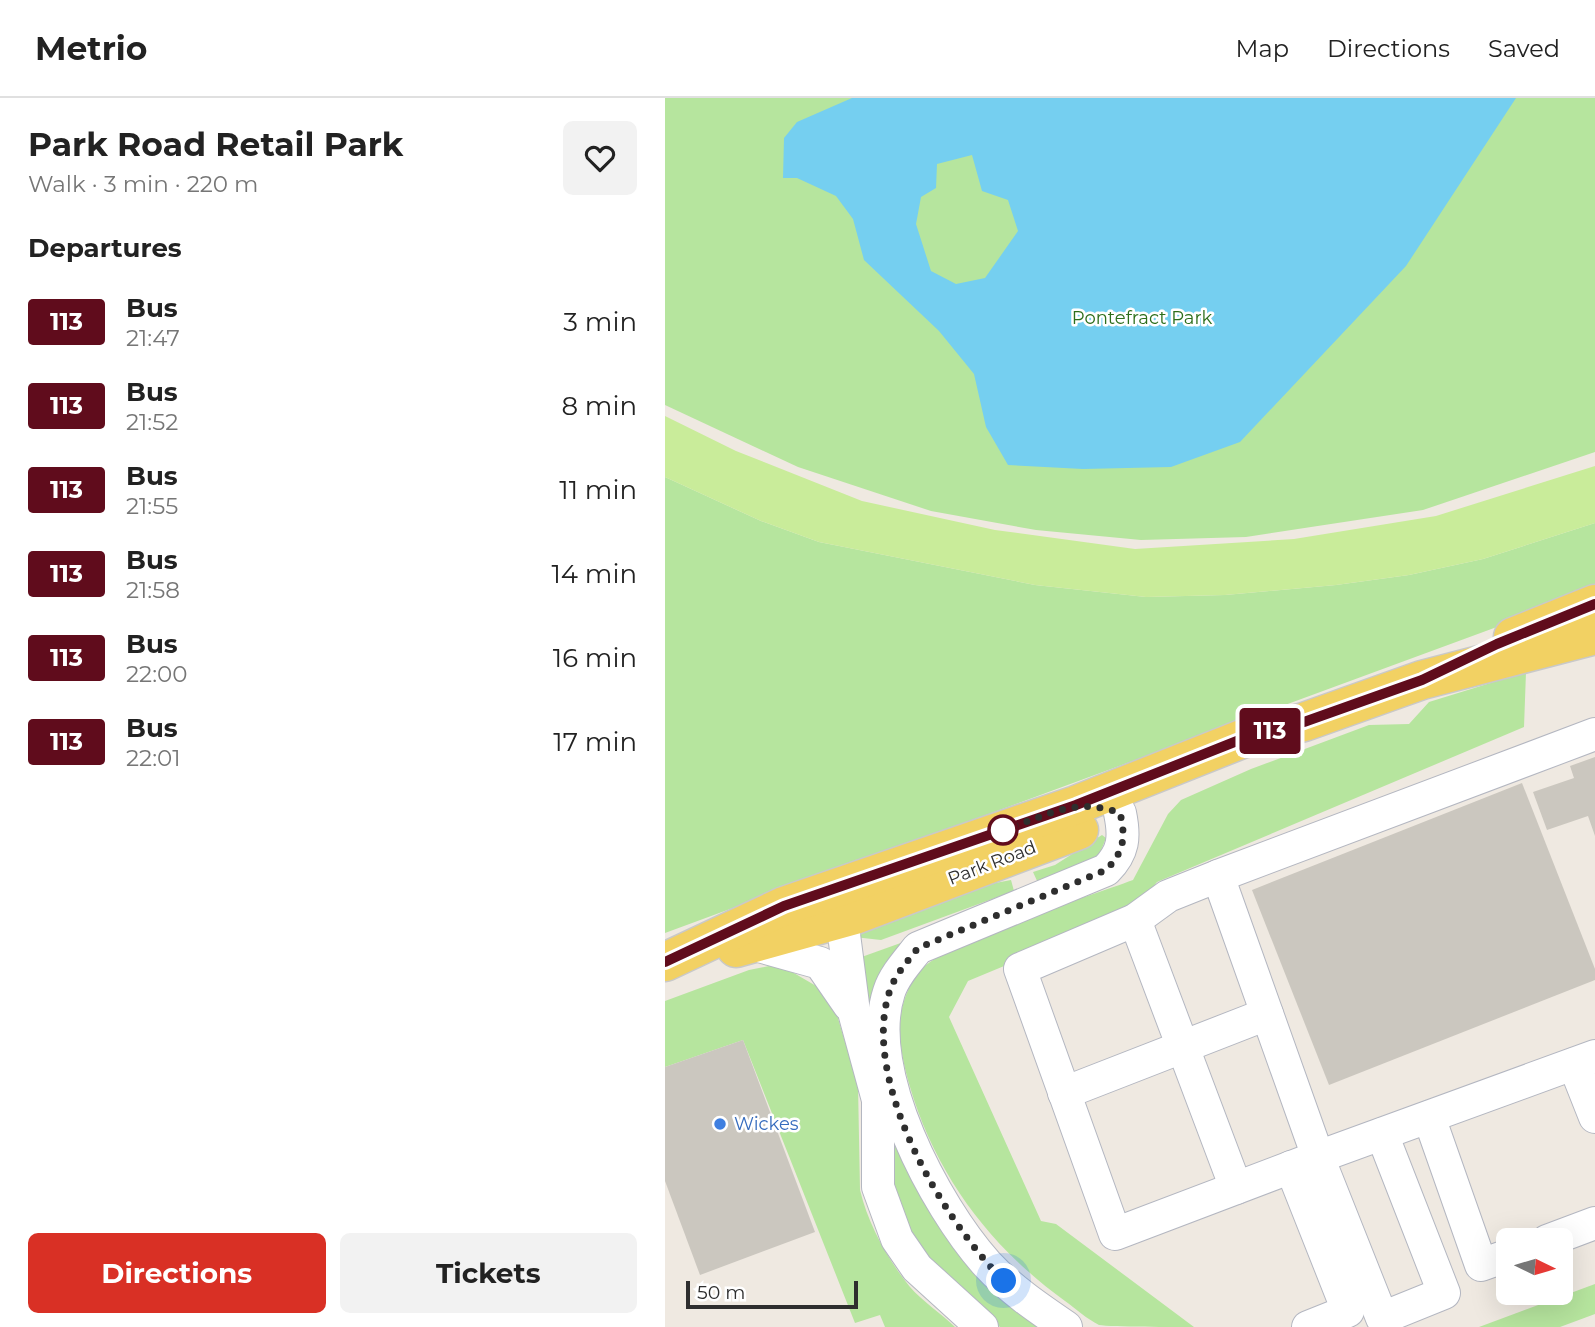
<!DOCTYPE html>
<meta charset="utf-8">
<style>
:root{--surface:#fff;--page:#f2f2f2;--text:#222;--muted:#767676;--line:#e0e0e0;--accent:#d93025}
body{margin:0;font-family:Montserrat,sans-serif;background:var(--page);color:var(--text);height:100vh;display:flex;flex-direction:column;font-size:26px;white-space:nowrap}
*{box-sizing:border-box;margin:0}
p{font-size:23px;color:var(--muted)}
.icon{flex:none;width:38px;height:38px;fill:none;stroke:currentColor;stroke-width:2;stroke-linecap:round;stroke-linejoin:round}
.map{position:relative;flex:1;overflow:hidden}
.details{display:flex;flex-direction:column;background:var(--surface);width:665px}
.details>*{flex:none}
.badge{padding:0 14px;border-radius:5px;font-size:24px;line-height:46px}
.needle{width:46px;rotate:95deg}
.controls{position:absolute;left:831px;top:1130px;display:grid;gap:14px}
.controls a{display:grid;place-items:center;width:77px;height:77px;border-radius:10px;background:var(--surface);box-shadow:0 7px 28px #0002;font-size:35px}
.scale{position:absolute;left:21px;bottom:18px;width:172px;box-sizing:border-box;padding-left:7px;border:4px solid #2e2e2e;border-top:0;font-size:19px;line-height:24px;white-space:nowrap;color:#2e2e2e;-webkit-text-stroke:5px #fff;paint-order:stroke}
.you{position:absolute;width:35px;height:35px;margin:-18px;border:5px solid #fff;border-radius:50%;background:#1a73e8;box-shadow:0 0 0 10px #1a73e833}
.map>.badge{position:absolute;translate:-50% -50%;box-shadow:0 0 0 4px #fff}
h2{padding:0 28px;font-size:26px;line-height:63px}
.round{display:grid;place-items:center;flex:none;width:74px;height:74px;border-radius:10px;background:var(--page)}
.head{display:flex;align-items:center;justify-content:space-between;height:119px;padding:0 28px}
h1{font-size:33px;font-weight:700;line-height:52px}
.cta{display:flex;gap:14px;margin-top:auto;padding:14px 28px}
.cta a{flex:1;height:80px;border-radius:10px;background:var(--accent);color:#fff;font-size:28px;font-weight:700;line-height:80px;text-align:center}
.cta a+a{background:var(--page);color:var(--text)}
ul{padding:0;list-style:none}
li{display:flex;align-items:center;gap:21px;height:84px;padding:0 28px}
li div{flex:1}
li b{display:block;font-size:26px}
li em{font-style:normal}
li .badge{min-width:77px;font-weight:700;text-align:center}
header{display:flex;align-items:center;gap:42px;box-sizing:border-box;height:98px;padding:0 35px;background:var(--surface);border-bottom:2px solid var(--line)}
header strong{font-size:33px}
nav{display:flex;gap:38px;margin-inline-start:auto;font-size:24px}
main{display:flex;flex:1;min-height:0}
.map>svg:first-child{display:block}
</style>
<header>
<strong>Metrio</strong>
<nav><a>Map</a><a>Directions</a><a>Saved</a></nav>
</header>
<main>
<section class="details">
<div class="head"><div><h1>Park Road Retail Park</h1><p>Walk · 3 min · 220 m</p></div><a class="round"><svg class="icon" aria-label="heart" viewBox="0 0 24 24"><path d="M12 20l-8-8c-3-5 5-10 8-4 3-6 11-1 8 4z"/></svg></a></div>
<h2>Departures</h2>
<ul>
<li><span class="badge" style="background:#600c1c;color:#fff">113</span><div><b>Bus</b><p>21:47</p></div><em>3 min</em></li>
<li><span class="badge" style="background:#600c1c;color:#fff">113</span><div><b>Bus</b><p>21:52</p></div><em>8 min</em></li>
<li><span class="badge" style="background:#600c1c;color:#fff">113</span><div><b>Bus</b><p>21:55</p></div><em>11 min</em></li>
<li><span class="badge" style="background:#600c1c;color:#fff">113</span><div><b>Bus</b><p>21:58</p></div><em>14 min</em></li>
<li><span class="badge" style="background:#600c1c;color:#fff">113</span><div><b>Bus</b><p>22:00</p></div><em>16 min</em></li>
<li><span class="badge" style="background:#600c1c;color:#fff">113</span><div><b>Bus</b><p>22:01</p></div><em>17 min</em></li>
</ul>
<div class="cta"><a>Directions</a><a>Tickets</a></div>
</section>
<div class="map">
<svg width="930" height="1229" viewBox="0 0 930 1229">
<rect width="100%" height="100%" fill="#efe9e1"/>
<g fill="#b6e59e">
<polygon points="0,0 930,0 930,354 758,412 581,439 476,442 371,432 266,413 133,369 0,307"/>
<polygon points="0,379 96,423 154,444 370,487 481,499 560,497 671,487 744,477 818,461 930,425 930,493 0,835"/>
<path d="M861,574L859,629L492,784L467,815L303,883L284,919L376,1123L391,1126L529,1229C511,1229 446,1229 434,1227C422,1221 411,1211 400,1203C325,1149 271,1077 245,989C233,948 227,908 255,873C278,844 425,798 468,782L503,716L516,702L586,671L704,627L744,626L764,604Z"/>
<polygon points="437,737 441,740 433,760 373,785 368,774 390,767"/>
<polygon points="346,782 349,793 216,842 189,839 189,830 294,792"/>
<polygon points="258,837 207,927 191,861"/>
<path d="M104,868L122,871L158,892L172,917L193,987L195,1092C203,1126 223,1162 245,1189C258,1204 276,1215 290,1229H220L215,1217L190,1225L78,942L0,969V903L84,872Z"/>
<polygon points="225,1025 383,1229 335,1229 282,1184 238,1127 225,1090"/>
<polygon points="930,1186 930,1216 895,1229 814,1229"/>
</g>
<polygon fill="#c9ec9a" points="0,318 71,353 197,403 330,432 470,451 629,441 771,418 930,368 930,425 818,461 744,477 671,487 560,497 481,499 370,487 154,444 96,423 0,379"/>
<path fill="#75cff0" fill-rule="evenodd" d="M187,0H851L741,168L575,344L506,369L418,371L343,367L321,329L309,276L274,233L199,162L188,121L171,98L132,80H118L119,40L132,24ZM307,57L317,93L343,102L353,133L320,180L291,186L266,173L251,126L256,99L271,90L272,66Z"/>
<g fill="#cbc7bf">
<polygon points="930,659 930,738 923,718 882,732 868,694 909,680 905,668"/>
<polygon points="857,685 930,871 930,882 664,987 587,792"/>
<polygon points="78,942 150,1134 35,1177 0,1083 0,969"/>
</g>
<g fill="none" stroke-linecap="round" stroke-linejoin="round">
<defs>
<g id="minor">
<polyline points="930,636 553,778 653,1059 930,958"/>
<polyline points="553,778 503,798 470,822 355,871 450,1136 653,1059 717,1220 779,1195 717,1036"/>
<polyline points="185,798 177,821 189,914 213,1002 213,1089 232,1141 252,1170 317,1229"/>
<polyline points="470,822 571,1090"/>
<polyline points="87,846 155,865 184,907"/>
<polyline points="909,966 930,1019"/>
<polyline points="399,995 602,916"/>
<polyline points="764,1019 816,1167 844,1157"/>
<polyline points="626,1069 683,1213 643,1229"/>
<polyline points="882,1143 930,1125"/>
<path d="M401,1229C373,1210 345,1191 322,1166C270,1108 198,973 224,894C229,878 242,864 253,850L441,772C459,754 460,739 455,715"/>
</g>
<g id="major">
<polyline points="848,539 930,506"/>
<polyline points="71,850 190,817 414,732"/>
<polyline points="0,864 119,808 411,707 577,641 639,624 757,582 930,537"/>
</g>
</defs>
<use href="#minor" stroke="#b4b7c1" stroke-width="34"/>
<use href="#major" stroke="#c9c9c9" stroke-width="41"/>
<use href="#minor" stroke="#fff" stroke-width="32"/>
<use href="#major" stroke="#f2d163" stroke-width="38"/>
</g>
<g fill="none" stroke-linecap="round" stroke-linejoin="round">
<defs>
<polyline id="line" points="0,864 119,808 411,707 577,641 639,624 757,582 832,546 930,506"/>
</defs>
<use href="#line" stroke="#fff" stroke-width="16"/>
<use href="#line" stroke="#600c1c" stroke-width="10"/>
<path stroke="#2e2e2e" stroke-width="7" stroke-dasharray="0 12.6" d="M338,732C383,718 408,698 455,715C461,739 459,754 441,772L253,850C242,864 229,878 224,895C196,984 278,1122 339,1183"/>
</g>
<circle fill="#fff" stroke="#600c1c" stroke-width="3.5" cx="338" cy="732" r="14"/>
<circle fill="#3f7fe0" stroke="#fff" stroke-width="2.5" cx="55" cy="1026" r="7"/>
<g text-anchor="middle" stroke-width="5" stroke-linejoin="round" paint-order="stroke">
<g font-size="18" fill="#2c6e1b" stroke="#fff">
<text x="477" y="226">Pontefract Park</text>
</g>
<g font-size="18" fill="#2e2e2e" stroke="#fff">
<text transform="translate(327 765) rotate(-21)" y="6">Park Road</text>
</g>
<g font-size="18" fill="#366cbe" stroke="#fff" text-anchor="start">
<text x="69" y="1032">Wickes</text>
</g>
</g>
</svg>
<div class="controls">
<a><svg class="needle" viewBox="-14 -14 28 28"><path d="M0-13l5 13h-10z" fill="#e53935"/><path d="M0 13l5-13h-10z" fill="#767676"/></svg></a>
</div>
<div class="scale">50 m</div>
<div class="you" style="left:339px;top:1183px"></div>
<b class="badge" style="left:605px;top:633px;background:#600c1c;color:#fff">113</b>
</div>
</main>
